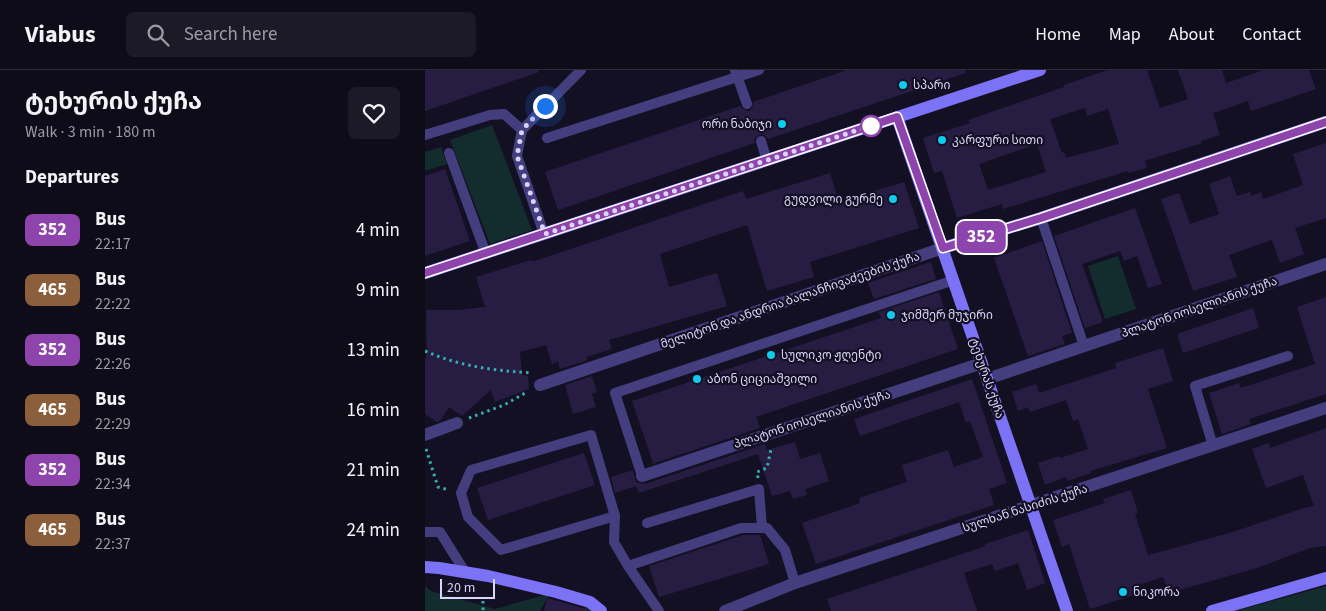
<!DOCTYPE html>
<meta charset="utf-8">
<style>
:root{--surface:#0f0c1a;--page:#1d1a27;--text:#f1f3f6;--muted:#9b9ba2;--line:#2f2c39}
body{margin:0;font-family:"Source Sans 3","Noto Sans Georgian",sans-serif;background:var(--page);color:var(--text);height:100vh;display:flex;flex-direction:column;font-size:19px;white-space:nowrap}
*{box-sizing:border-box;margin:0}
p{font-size:16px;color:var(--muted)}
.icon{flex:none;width:28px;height:28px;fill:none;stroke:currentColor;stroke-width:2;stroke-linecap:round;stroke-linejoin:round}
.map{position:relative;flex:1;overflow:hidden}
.details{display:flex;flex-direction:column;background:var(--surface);width:425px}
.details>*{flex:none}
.badge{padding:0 10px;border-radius:8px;font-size:18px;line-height:32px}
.scale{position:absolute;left:15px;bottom:12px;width:55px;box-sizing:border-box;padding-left:5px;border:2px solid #dbd4fc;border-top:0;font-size:14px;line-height:18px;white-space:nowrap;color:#dbd4fc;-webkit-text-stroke:4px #141023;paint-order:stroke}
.you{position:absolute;width:25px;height:25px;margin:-12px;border:4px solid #fff;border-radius:50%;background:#1a73e8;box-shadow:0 0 0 8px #1a73e833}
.map>.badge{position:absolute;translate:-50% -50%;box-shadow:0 0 0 2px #fff}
h2{padding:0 25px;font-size:19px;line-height:45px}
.round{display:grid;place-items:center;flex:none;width:52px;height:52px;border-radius:8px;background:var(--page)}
.overview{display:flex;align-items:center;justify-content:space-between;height:85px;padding:0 25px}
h1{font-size:24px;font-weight:700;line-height:38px}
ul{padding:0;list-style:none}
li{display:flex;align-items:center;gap:15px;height:60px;padding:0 25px}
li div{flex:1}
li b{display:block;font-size:19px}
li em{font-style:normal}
li .badge{min-width:55px;font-weight:700;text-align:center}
header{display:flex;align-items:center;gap:30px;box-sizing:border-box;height:70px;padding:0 25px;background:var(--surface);border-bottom:1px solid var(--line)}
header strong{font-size:24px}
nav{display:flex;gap:28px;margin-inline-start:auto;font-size:18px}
.search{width:350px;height:45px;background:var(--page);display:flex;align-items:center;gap:12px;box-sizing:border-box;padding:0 18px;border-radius:8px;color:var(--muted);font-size:19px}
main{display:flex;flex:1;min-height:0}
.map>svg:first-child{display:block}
</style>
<header>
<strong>Viabus</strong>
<div class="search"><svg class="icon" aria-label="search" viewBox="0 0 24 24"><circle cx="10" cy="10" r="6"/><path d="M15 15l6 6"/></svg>Search here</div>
<nav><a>Home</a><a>Map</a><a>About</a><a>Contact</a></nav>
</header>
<main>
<section class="details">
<div class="overview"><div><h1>ტეხურის ქუჩა</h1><p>Walk · 3 min · 180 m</p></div><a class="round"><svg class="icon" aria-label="heart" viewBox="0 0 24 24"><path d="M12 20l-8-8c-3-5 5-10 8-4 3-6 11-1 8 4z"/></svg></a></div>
<h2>Departures</h2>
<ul>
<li><span class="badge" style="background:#8e44ad;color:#fff">352</span><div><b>Bus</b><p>22:17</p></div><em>4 min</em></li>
<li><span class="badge" style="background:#8b5e3c;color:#fff">465</span><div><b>Bus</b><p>22:22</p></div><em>9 min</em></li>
<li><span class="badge" style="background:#8e44ad;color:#fff">352</span><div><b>Bus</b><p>22:26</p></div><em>13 min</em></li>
<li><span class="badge" style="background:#8b5e3c;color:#fff">465</span><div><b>Bus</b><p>22:29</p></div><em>16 min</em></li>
<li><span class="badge" style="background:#8e44ad;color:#fff">352</span><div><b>Bus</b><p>22:34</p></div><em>21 min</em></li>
<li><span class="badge" style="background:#8b5e3c;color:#fff">465</span><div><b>Bus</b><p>22:37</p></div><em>24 min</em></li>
</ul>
</section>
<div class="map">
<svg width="901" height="541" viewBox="0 0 901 541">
<rect width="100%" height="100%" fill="#141023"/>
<g fill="#132c2d">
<polygon points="67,55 107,160 65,174 25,70"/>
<polygon points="16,77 22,94 0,101 0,82"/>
<polygon points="693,186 711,239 680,249 663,196"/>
<polygon points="0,516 6,521 70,539 123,524 160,534 167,541 159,541 160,535 124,525 115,541 0,541"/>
<polygon points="901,516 901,541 811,541"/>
</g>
<g fill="#271d43" fill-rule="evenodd">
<polygon points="0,0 113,0 114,2 0,41"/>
<polygon points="422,0 540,0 541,3 343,69 338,64 334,65 329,69 330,73 133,140 120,102 315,36 318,39 324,41 327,38 328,32"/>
<path d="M683,0H722L735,38L763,29L753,0H797L801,13L839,0H884L891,19L826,41L823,31L788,43L795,65L776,71L777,73L720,91L722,98L703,103V101L578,139L577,134L532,148L517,101L509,103L498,68L545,53L543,50L639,17V15ZM660,38L662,46L683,39L694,74L641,88L639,82L637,83L625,49ZM612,74L621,102L563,120L554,94Z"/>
<polygon points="901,73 901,148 870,158 879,184 855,193 847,170 804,185 812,207 768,221 736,129 754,123 765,154 794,144 784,114 805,106 812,126 825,122 826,126 836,122 838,129 878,115 868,84"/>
<polygon points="20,99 45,171 0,186 0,106"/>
<polygon points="405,103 414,132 479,112 494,158 385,192 389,207 342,221 322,155 235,184 244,217 292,203 302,236 184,270 187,279 161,287 163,290 135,299 133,291 127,294 121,275 95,282 97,305 103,306 104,319 70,332 66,320 37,346 24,337 15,351 12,352 0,344 0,289 2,285 1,240 33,240 60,237 51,207 106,190 107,192 318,121 321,129"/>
<polygon points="710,138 737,214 723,218 712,186 699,191 695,181 657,194 678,252 660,258 629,166"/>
<polygon points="617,171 647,263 637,266 640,274 603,286 569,188"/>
<polygon points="506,192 511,209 449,229 443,213"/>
<polygon points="514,222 533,279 331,347 335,358 221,396 228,393 207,331 456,248 454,242"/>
<polygon points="901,227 901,324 824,349 826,354 797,364 784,323 814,313 816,318 890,294 872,237"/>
<polygon points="828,238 834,258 758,283 752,264"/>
<polygon points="738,278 748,311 723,319 742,378 665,401 666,403 643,411 641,407 620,415 613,393 634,386 635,388 663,379 653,349 648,351 641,330 605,342 603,337 593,341 587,322 611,314 614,323 691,298 690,293"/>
<polygon points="167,306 172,322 167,324 171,337 148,344 140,315"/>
<polygon points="547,309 582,413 564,419 569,435 391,494 377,453 435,433 434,428 482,412 477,395 523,380 529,397 558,387 545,351 541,353 534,332 435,366 429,349"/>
<polygon points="901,358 901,476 885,478 832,498 744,523 738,507 707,517 709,525 665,539 644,474 637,477 628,450 680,433 678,429 706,420 713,443 710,444 723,485 808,462 879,438 889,436 878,405 841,418 827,379 844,373 845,378"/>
<polygon points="370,372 375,389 395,383 404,411 380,419 382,425 368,429 365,421 347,426 333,384 214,423 211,416 190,423 186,407 208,400 211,412 220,414 340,374 342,380"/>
<polygon points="159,383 170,415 63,450 52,418"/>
<polygon points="603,460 620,513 602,520 593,493 570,501 567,494 539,503 552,541 406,541 402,529 561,476 560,474"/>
<polygon points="318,465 335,465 344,494 234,527 224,496"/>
<polygon points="122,528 161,539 163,541 119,541"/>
</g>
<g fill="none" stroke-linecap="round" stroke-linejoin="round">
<g stroke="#37aeae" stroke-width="3" stroke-dasharray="2.5 4" stroke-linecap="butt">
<path d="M0,281C37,297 67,300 106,303"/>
<polyline points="44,348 79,335 102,322"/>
<polyline points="1,379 13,417 24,420"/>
<polyline points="333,408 332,402 342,398 346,379"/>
<polyline points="58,531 58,541"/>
</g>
<g stroke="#443e7f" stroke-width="10">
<polyline points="310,0 322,34"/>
<polyline points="0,65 65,45 79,44 97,60"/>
<polyline points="122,68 334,0"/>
<polyline points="336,71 342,91"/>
<polyline points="24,83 61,184"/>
<polyline points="616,148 659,276"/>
<polyline points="119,164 92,86 97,60 156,0"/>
<polygon points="166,365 190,446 76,480 43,447 36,423 46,400"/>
<polyline points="788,376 770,316 863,286"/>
<polyline points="217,406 190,323 529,210"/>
<polyline points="190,446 189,472 203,496 316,458 342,458 360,480 370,513"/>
<polyline points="222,453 334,419 337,458"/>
<polyline points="0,462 15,462 40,502"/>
<polyline points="203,496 234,541"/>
</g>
<g stroke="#443e7f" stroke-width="12">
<polyline points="562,309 901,194"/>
<polyline points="115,315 518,178"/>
<polyline points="0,365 32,353"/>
<polyline points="217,406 557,293"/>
<polyline points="300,541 370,513 901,338"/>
</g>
<g stroke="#7c72f6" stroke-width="12">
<polyline points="472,47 642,541"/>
<polyline points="518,178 616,148 901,52"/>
<polyline points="0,203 615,0"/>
<polyline points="0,497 14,498 63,506 131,522 165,532 176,541"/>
<polyline points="787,541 901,508"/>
</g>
</g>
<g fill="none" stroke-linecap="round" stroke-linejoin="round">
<defs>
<polyline id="line" points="0,203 472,47 518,178 616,148 901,52"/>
</defs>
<use href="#line" stroke="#fff" stroke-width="11"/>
<use href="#line" stroke="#8e44ad" stroke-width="8"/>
<polyline stroke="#dbd4fc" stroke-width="5" stroke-dasharray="0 9" points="120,36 97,60 92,86 120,164 454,53 446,56"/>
</g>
<g fill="#0fcbee" stroke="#141023" stroke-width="2">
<circle cx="478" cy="15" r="5"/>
<circle cx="357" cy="54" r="5"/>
<circle cx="517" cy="70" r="5"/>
<circle cx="468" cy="129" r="5"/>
<circle cx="466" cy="245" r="5"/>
<circle cx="346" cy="285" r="5"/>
<circle cx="272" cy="309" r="5"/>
<circle cx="698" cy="522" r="5"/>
</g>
<circle fill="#fff" stroke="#8e44ad" stroke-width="2.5" cx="446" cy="56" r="10"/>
<g text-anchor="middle" stroke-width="4.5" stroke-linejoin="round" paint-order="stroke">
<g font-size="12" fill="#dbd4fc" stroke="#141023" text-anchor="start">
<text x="488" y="19">სპარი</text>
<text x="347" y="58" text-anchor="end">ორი ნაბიჯი</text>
<text x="527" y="74">კარფური სითი</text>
<text x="458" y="133" text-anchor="end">გუდვილი გურმე</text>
<text x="476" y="249">ჯიმშერ მუჯირი</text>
<text x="356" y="289">სულიკო ჟღენტი</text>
<text x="282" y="313">აბონ ციციაშვილი</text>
<text x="708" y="526">ნიკორა</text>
</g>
<g font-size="12" fill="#dbd4fc" stroke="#141023">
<text transform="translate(365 230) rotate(-19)" y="4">მელიტონ და ანდრია ბალანჩივაძეების ქუჩა</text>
<text transform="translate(774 237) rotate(-19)" y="4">პლატონ იოსელიანის ქუჩა</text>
<text transform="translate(562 308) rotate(71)" y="4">ტეხურას ქუჩა</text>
<text transform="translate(387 349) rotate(-18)" y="4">პლატონ იოსელიანის ქუჩა</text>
<text transform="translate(600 438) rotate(-18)" y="4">სულხან ნასიძის ქუჩა</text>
</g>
</g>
</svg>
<div class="scale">20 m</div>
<div class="you" style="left:120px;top:36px"></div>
<b class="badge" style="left:556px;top:167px;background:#8e44ad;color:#fff">352</b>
</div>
</main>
